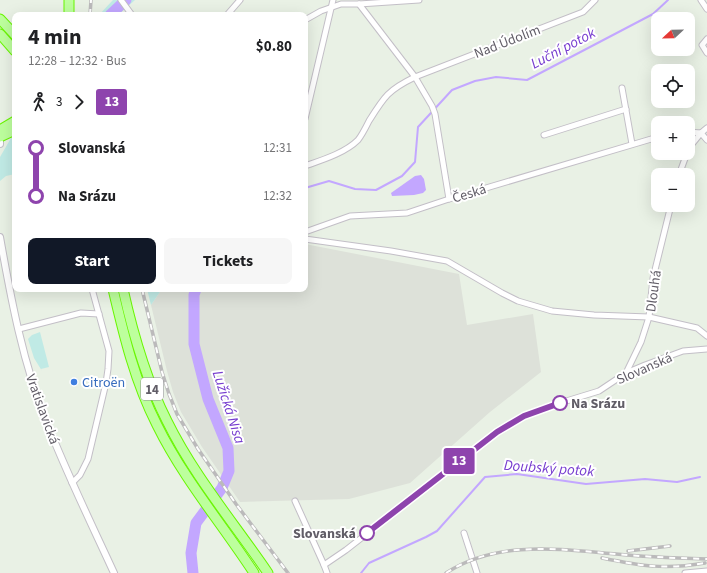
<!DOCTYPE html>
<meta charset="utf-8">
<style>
:root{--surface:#fff;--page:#f6f6f6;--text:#202124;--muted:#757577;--accent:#111827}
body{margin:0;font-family:"Source Sans 3",sans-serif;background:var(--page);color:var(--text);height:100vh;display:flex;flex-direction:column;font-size:15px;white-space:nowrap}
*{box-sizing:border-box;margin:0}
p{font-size:13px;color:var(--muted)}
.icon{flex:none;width:22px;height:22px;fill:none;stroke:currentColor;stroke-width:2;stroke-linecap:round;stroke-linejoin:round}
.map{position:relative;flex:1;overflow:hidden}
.panel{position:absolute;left:12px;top:12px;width:296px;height:280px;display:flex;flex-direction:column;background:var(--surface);border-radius:8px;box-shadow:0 4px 16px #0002}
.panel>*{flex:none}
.badge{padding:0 8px;border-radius:3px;font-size:14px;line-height:26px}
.needle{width:26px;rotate:248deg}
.controls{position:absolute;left:651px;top:12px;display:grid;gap:8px}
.controls a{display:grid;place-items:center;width:44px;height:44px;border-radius:8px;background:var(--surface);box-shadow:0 4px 16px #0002;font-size:20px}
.map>.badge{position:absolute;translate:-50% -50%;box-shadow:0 0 0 2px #fff}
.legs{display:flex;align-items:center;gap:6px;height:44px;padding:0 16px;font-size:13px}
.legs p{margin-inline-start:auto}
.head{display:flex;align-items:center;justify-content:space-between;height:68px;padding:0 16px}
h1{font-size:22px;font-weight:700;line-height:30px}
.cta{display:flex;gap:8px;margin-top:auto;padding:8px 16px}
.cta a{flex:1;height:46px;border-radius:8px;background:var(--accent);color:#fff;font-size:16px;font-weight:700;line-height:46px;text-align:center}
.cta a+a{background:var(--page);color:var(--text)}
ul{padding:0 16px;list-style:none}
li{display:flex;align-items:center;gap:14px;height:48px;font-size:15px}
li i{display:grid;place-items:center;width:6px;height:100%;margin:0 5px;background:currentColor}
li i::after{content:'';width:10px;height:10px;margin:-5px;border:3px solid;border-radius:50%;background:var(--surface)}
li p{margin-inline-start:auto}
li:first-child i{background:linear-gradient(#0000 50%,currentColor 0)}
li:last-child i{background:linear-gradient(currentColor 50%,#0000 0)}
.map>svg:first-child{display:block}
</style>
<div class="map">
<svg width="707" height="573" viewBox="0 0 707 573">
<rect width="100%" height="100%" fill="#e9f1e5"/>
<polygon fill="#dde1d9" points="305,244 459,274 467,325 533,314 541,372 490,412 410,483 349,499 240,502 202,447 181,412 173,392 167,371 151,305 162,289 305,289"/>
<g fill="#c0eae5">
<polygon points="113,0 135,0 118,15 99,15"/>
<polygon points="15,137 15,174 6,176 0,181 0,157 11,138"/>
<polygon points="147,289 162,289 151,305"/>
<polygon points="40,332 49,367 41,369 42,371 34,358 28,339 32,335"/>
</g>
<polygon fill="#c3a7ff" points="421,175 424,179 426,190 423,193 414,195 392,196 391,193 415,176"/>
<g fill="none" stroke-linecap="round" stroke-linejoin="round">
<g stroke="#c3a7ff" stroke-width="2">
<polyline points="305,188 329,181 355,189 376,190 402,176 415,162 418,127 452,90 475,81 496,77 527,80 653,14 668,0"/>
<polyline points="361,573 369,563 426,537 437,531 485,477 517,474 586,484 645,479 677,482 700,477"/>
</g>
<g stroke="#c3a7ff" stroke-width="11">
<polyline points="110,15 126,0"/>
<polyline points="193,573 191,553 196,523 222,488 229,471 228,448 208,399 194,344 194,295 196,289"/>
</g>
<defs>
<g id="minor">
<polyline points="121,0 132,15"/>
<polyline points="701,0 707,9"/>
<polyline points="359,4 415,77 432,106 435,114 449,199"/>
<polyline points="227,15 240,0"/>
<polyline points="305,20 321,11 341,4 359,4 419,0"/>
<polyline points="707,39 702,45 707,53"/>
<polyline points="622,88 632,144"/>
<polyline points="305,119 333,0"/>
<polyline points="688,132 701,133"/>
<polyline points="701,133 707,140"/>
<polyline points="544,135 626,109"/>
<polyline points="688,149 701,133 707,128"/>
<path d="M305,166C322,160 345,153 358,140C362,135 366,127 369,121C384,97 388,90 415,77L583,12L595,0"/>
<polyline points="679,175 687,153"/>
<polyline points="305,232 350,216 407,213 449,199 658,137"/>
<polyline points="305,239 391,251 447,261 502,293 518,301 552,311 594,315 649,317 697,328 707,336"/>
<polyline points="19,329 81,313 99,314"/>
<polyline points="626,373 641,342 649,317 653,278 671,205"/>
<polyline points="72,483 80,475 88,459 106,383 108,369 109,351 92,289"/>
<polyline points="295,501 324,565 327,573"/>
<polyline points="464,533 477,573"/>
<polyline points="324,565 346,550 497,432 524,416 550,406 599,391 626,373 645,365 683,351 707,349"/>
<polyline points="685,573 707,571"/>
</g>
<g id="tertiary">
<polyline points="0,142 0,144"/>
<path d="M0,237C11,299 23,364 47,423C67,474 91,523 114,573"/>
</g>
<g id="trunk">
<polyline points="69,15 69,0"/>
<polyline points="0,19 15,35"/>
<polyline points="0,34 15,51"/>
<polyline points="0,130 15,121"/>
<polyline points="0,137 15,130"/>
<path d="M113,289C124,336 135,382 157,425C183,478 222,524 254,573"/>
<path d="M123,289C133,334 146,380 167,421C194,476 234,523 268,573"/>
</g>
</defs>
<use href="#minor" stroke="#c3bfc7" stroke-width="7"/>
<use href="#tertiary" stroke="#c3bfc7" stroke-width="8"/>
<use href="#trunk" stroke="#69f600" stroke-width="11"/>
<use href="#minor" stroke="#fff" stroke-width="5"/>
<use href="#tertiary" stroke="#fff" stroke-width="6"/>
<use href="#trunk" stroke="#bdff9d" stroke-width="9"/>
<defs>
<g id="rail">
<polyline points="90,15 91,0"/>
<polyline points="142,289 162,372 169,394 177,414 198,449 236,504 288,573"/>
<polyline points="628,551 670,546"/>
<path d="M602,558C642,566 664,570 705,563"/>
<path d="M446,573C497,540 558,549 616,554C646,557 676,558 707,559"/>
</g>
</defs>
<use href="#rail" stroke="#bbbabb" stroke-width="3.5"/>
<use href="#rail" stroke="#fff" stroke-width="2" stroke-dasharray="6" stroke-linecap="butt"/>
</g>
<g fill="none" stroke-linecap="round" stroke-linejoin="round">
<defs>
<polyline id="line-1" points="367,533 497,432 524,416 560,403"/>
</defs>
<use href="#line-1" stroke="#fff" stroke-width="9"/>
<use href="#line-1" stroke="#8e44ad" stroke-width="6"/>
</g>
<circle fill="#3f7fe0" stroke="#fff" stroke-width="1.5" cx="74" cy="382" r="4"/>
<g fill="#fff" stroke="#8e44ad" stroke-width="2">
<circle cx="560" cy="403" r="7"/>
<circle cx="367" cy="533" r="7"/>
</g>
<g text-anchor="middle" stroke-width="4" stroke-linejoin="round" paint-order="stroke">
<rect fill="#fff" stroke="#908e95" stroke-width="1" x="141" y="378" width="22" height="22" rx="3"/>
<g font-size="13" font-weight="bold" fill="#615d67">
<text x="152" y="394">14</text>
</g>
<g font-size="14" fill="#615d67" stroke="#fff">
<text transform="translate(507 41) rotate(-21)" y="5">Nad Údolím</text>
<text transform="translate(469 193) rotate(-17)" y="5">Česká</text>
<text transform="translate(653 291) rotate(-82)" y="5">Dlouhá</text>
<text transform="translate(644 368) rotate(-24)" y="5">Slovanská</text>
<text transform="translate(43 409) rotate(70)" y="5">Vratislavická</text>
</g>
<g font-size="14" fill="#366cbe" stroke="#fff" text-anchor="start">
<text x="82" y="387">Citroën</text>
</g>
<g font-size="14" font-weight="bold" fill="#615d67" stroke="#fff" text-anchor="start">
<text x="571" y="408">Na Srázu</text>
<text x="356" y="538" text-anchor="end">Slovanská</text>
</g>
<g font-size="15" font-style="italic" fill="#773dcf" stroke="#fff">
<text transform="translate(563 48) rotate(-28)" y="5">Luční potok</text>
<text transform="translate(229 407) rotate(72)" y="5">Lužická Nisa</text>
<text transform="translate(549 468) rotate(4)" y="5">Doubský potok</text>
</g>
</g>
</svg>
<div class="controls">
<a><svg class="needle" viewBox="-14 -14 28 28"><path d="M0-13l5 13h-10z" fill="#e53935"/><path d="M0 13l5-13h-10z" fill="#757577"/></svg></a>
<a><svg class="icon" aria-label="locate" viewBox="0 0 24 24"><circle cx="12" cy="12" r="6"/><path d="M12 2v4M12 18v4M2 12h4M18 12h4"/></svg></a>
<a>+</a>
<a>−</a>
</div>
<b class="badge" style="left:459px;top:461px;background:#8e44ad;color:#fff">13</b>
<section class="panel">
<div class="head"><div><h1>4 min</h1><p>12:28 – 12:32 · Bus</p></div><b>$0.80</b></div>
<div class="legs"><svg class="icon" aria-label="walk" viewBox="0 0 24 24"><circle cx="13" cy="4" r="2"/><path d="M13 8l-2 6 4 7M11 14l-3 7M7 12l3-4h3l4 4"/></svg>3<svg class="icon" aria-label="forward" viewBox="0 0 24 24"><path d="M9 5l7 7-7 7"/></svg><b class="badge" style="background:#8e44ad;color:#fff">13</b></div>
<ul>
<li><i style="color:#8e44ad"></i><b>Slovanská</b><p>12:31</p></li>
<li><i style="color:#8e44ad"></i><b>Na Srázu</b><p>12:32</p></li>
</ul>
<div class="cta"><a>Start</a><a>Tickets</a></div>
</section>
</div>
